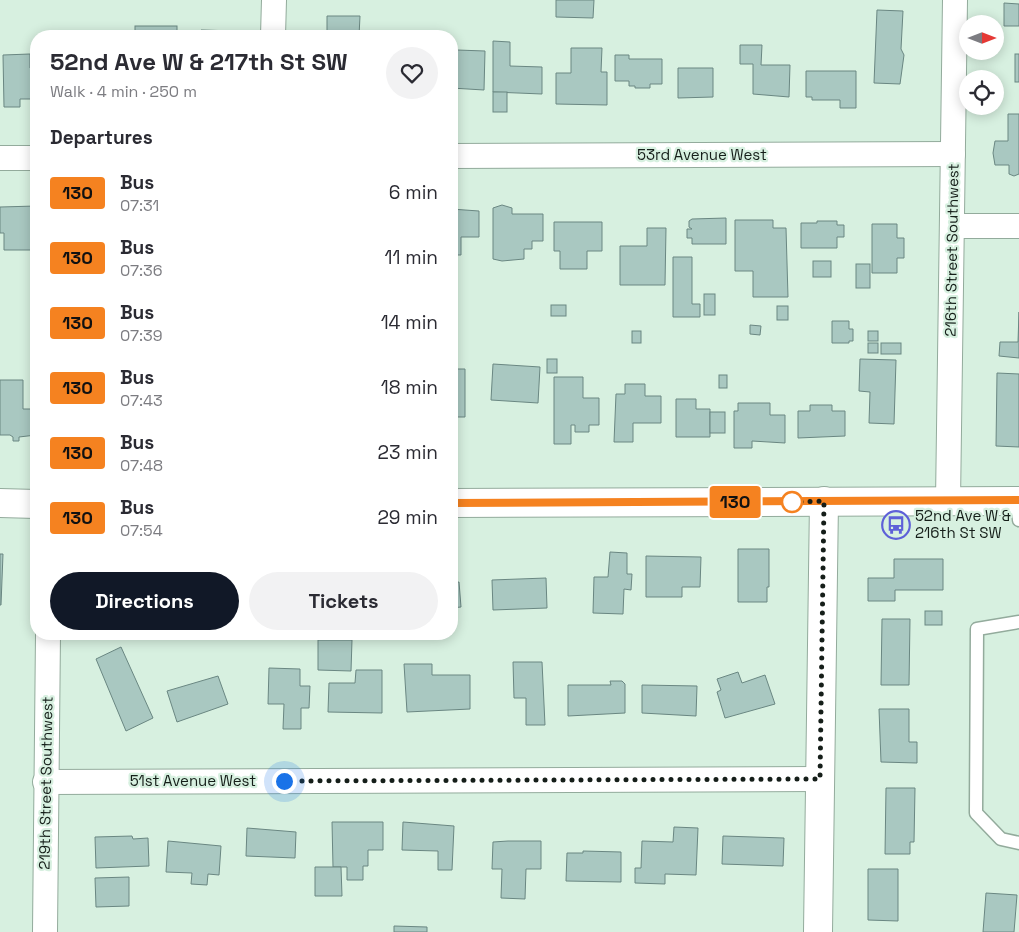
<!DOCTYPE html>
<meta charset="utf-8">
<style>
:root{--surface:#fff;--page:#f2f2f3;--text:#2b2b33;--muted:#7c7c81;--accent:#111827}
body{margin:0;font-family:"Space Grotesk",sans-serif;background:var(--page);color:var(--text);height:100vh;display:flex;flex-direction:column;font-size:19px;white-space:nowrap}
*{box-sizing:border-box;margin:0}
p{font-size:16px;color:var(--muted)}
.icon{flex:none;width:28px;height:28px;fill:none;stroke:currentColor;stroke-width:2;stroke-linecap:round;stroke-linejoin:round}
.map{position:relative;flex:1;overflow:hidden}
.details{position:absolute;left:30px;top:30px;width:428px;height:610px;display:flex;flex-direction:column;background:var(--surface);border-radius:20px;box-shadow:0 2px 12px #0003}
.details>*{flex:none}
.badge{padding:0 10px;border-radius:4px;font-size:18px;line-height:32px}
.needle{width:32px;rotate:90deg}
.buttons{position:absolute;left:959px;top:15px;display:grid;gap:10px}
.buttons a{display:grid;place-items:center;width:45px;height:45px;border-radius:50%;background:var(--surface);box-shadow:0 2px 12px #0003;font-size:25px}
.you{position:absolute;width:25px;height:25px;margin:-12px;border:4px solid #fff;border-radius:50%;background:#1a73e8;box-shadow:0 0 0 8px #1a73e833}
.map>.badge{position:absolute;translate:-50% -50%;box-shadow:0 0 0 2px #fff}
h2{padding:0 20px;font-size:19px;line-height:45px}
.round{display:grid;place-items:center;flex:none;width:52px;height:52px;border-radius:26px;background:var(--page)}
.summary{display:flex;align-items:center;justify-content:space-between;height:85px;padding:0 20px}
h1{font-size:24px;font-weight:700;line-height:38px}
.action{display:flex;gap:10px;margin-top:auto;padding:10px 20px}
.action a{flex:1;height:58px;border-radius:30px;background:var(--accent);color:#fff;font-size:20px;font-weight:700;line-height:58px;text-align:center}
.action a+a{background:var(--page);color:var(--text)}
ul{padding:0;list-style:none}
li{display:flex;align-items:center;gap:15px;height:65px;padding:0 20px}
li div{flex:1}
li b{display:block;font-size:19px}
li em{font-style:normal}
li .badge{min-width:55px;font-weight:700;text-align:center}
.map>svg:first-child{display:block}
</style>
<div class="map">
<svg width="1019" height="932" viewBox="0 0 1019 932">
<rect width="100%" height="100%" fill="#d7f0e0"/>
<g fill="#a9c8c1" stroke="#6a8782">
<polygon points="556,0 594,0 593,18 556,17"/>
<polygon points="1004,3 1019,4 1019,26 1004,26"/>
<polygon points="877,10 903,11 901,49 904,55 900,84 874,83"/>
<polygon points="327,16 360,16 359,36 327,36"/>
<rect x="135" y="26" width="42" height="10"/>
<polygon points="201,30 235,31 235,36 201,36"/>
<polygon points="493,41 510,42 510,66 542,67 542,94 493,92"/>
<polygon points="740,45 762,45 761,65 790,65 789,97 753,94 753,64 740,64"/>
<polygon points="571,48 602,48 601,72 607,72 607,105 556,104 556,73 571,73"/>
<polygon points="457,50 485,51 484,90 451,88 451,62 456,62"/>
<polygon points="35,52 36,52 36,99 20,99 20,107 4,107 3,55 30,54 30,68 36,68"/>
<rect x="1015" y="54" width="4" height="28"/>
<polygon points="615,55 629,55 629,59 662,59 662,84 650,84 650,88 635,88 635,86 629,86 629,81 615,81"/>
<polygon points="678,68 713,68 713,97 678,98"/>
<polygon points="806,71 856,71 856,108 840,108 840,100 812,100 812,97 806,97"/>
<rect x="493" y="92" width="14" height="20"/>
<polygon points="1008,114 1019,114 1019,174 1014,176 1009,174 1009,165 995,165 993,153 995,141 1008,141"/>
<polygon points="502,205 512,208 512,214 543,214 543,241 532,241 532,249 524,249 524,259 502,261 493,259 493,208"/>
<polygon points="36,206 36,250 4,250 4,233 0,233 0,207"/>
<polygon points="451,209 479,211 479,237 461,237 461,255 451,255"/>
<polygon points="726,218 726,244 692,244 692,238 687,238 687,229 692,229 689,227 689,221 692,219"/>
<polygon points="735,220 773,220 773,228 786,228 788,297 753,297 753,271 735,271"/>
<polygon points="817,221 837,221 837,225 844,225 844,237 837,237 837,248 801,248 801,223 817,223"/>
<polygon points="554,222 602,222 602,251 587,251 587,269 560,269 560,251 554,251"/>
<polygon points="872,224 897,224 897,238 904,238 904,258 897,258 897,273 872,273"/>
<polygon points="647,228 666,228 665,285 620,285 620,246 647,246"/>
<polygon points="673,257 692,257 692,304 700,304 700,317 673,317"/>
<rect x="813" y="261" width="18" height="16"/>
<rect x="856" y="264" width="14" height="24"/>
<rect x="704" y="294" width="11" height="21"/>
<rect x="551" y="305" width="15" height="11"/>
<rect x="777" y="306" width="11" height="14"/>
<polygon points="1019,312 1019,358 999,356 1000,342 1018,342"/>
<polygon points="832,321 849,321 849,329 853,329 853,341 849,341 849,343 832,343"/>
<rect x="451" y="322" width="6" height="13"/>
<polygon points="750,325 761,326 760,335 750,334"/>
<rect x="632" y="331" width="9" height="12"/>
<rect x="868" y="331" width="10" height="10"/>
<rect x="868" y="343" width="10" height="10"/>
<rect x="881" y="343" width="20" height="11"/>
<rect x="547" y="359" width="10" height="14"/>
<polygon points="860,359 896,360 894,424 869,423 870,392 859,391"/>
<polygon points="493,364 540,367 538,403 491,400"/>
<polygon points="451,369 465,369 465,417 456,417 456,421 451,421"/>
<polygon points="997,373 1019,374 1019,447 996,446"/>
<rect x="719" y="375" width="8" height="13"/>
<polygon points="554,377 583,377 583,398 599,398 599,425 589,425 589,432 575,432 575,425 571,425 571,444 554,444"/>
<polygon points="0,380 23,380 23,409 36,409 36,435 19,437 19,441 13,441 13,437 10,435 0,435"/>
<polygon points="625,384 645,384 645,396 661,396 661,423 633,423 633,442 614,442 616,394 625,394"/>
<polygon points="676,399 696,399 696,409 710,409 710,437 676,437"/>
<polygon points="738,403 770,403 770,415 785,415 785,443 752,441 752,448 734,448 734,411 738,411"/>
<polygon points="810,405 832,405 832,411 845,411 845,436 798,438 798,411 810,411"/>
<rect x="710" y="412" width="15" height="21"/>
<polygon points="738,549 769,549 769,587 767,587 767,602 738,602"/>
<polygon points="610,552 627,553 627,574 632,574 631,590 624,589 623,614 593,613 594,577 608,577"/>
<polygon points="0,554 3,554 1,605 0,605"/>
<polygon points="646,556 701,557 700,587 682,587 682,597 646,597"/>
<polygon points="894,559 943,559 943,590 895,590 895,601 868,601 868,578 894,578"/>
<polygon points="546,578 547,608 493,610 492,580"/>
<polygon points="459,582 461,607 451,608 451,583"/>
<rect x="925" y="611" width="17" height="14"/>
<polygon points="882,619 910,619 909,685 881,685"/>
<polygon points="318,640 352,640 351,671 318,670"/>
<polygon points="121,647 153,718 126,731 96,659"/>
<polygon points="513,662 542,662 545,725 526,725 526,698 514,698"/>
<polygon points="404,664 432,664 432,675 470,675 470,709 407,712"/>
<polygon points="269,668 300,669 300,686 310,686 309,708 301,708 301,729 283,729 284,704 268,704"/>
<polygon points="356,670 382,670 382,713 328,712 329,683 355,683"/>
<polygon points="738,672 742,683 765,675 775,704 725,718 717,692 721,690 717,679"/>
<polygon points="218,676 228,704 177,722 167,691"/>
<polygon points="610,681 622,681 625,684 625,713 568,716 568,685 611,685"/>
<polygon points="642,685 697,686 696,716 642,713"/>
<polygon points="879,709 909,709 909,742 917,742 917,763 881,762"/>
<polygon points="886,788 915,788 914,842 910,842 910,854 885,854"/>
<polygon points="332,822 383,822 383,850 368,850 368,866 363,866 363,880 347,880 347,867 333,867"/>
<polygon points="403,822 454,826 452,870 438,870 438,851 402,850"/>
<polygon points="674,827 698,828 696,875 665,874 665,884 635,883 635,868 641,868 642,841 673,842"/>
<polygon points="247,828 296,832 295,858 246,856"/>
<polygon points="132,836 133,839 148,838 149,866 96,868 95,837"/>
<polygon points="723,836 784,838 783,866 722,864"/>
<polygon points="168,841 221,846 219,875 208,874 207,885 191,884 192,873 166,872"/>
<polygon points="508,841 541,841 541,869 526,869 525,899 501,898 502,869 492,869 493,842"/>
<polygon points="583,851 621,852 621,882 566,881 567,853 583,853"/>
<polygon points="315,867 341,867 342,896 315,896"/>
<polygon points="868,869 898,869 898,921 868,920"/>
<polygon points="129,877 129,906 96,907 95,878"/>
<polygon points="986,893 1017,895 1014,932 983,932"/>
<polygon points="394,926 427,927 427,932 394,932"/>
</g>
<g fill="none" stroke-linecap="round" stroke-linejoin="round">
<defs>
<g id="lane">
<polyline points="1017,501 1019,520"/>
<polyline points="1019,622 977,629 976,813 1001,839 1019,843"/>
</g>
<g id="street">
<polyline points="273,36 274,0"/>
<polyline points="451,156 953,154"/>
<polyline points="0,158 36,158"/>
<polyline points="952,226 1019,226"/>
<polyline points="948,501 955,0"/>
<polyline points="45,782 820,779"/>
<polyline points="45,932 48,634"/>
</g>
<g id="secondary">
<polyline points="0,503 36,504"/>
<polyline points="451,503 1019,501"/>
<polyline points="818,932 824,501"/>
</g>
</defs>
<use href="#lane" stroke="#93ab9c" stroke-width="15"/>
<use href="#street" stroke="#93ab9c" stroke-width="26"/>
<use href="#secondary" stroke="#93ab9c" stroke-width="30"/>
<use href="#lane" stroke="#fff" stroke-width="12"/>
<use href="#street" stroke="#fff" stroke-width="24"/>
<use href="#secondary" stroke="#fff" stroke-width="28"/>
</g>
<g fill="none" stroke-linecap="round" stroke-linejoin="round">
<defs>
<polyline id="line" points="451,503 1019,500"/>
</defs>
<use href="#line" stroke="#fff" stroke-width="11"/>
<use href="#line" stroke="#f58220" stroke-width="8"/>
<polyline stroke="#151e19" stroke-width="5" stroke-dasharray="0 9" points="284,781 820,779 824,501 792,502"/>
</g>
<defs>
<symbol id="bus-ring" viewBox="-11 -11 22 22"><circle r="9.5" fill="#d7f0e0" stroke="#5e60d8" stroke-width="1.5"/><path d="M-5-6H5V4H4V6H2V4H-2V6H-4V4H-5ZM-3.5-4V0h7V-4ZM-3.5 1.2v1.5H-2V1.2ZM2 1.2v1.5H3.5V1.2Z" fill="#5e60d8"/></symbol>
</defs>
<g fill-rule="evenodd">
<use href="#bus-ring" x="880" y="509" width="32" height="32"/>
</g>
<circle fill="#fff" stroke="#f58220" stroke-width="2.5" cx="792" cy="502" r="10"/>
<g text-anchor="middle" stroke-width="4.5" stroke-linejoin="round" paint-order="stroke">
<g font-size="15" fill="#151e19" stroke="#d7f0e0">
<text x="702" y="160">53rd Avenue West</text>
<text transform="translate(952 250) rotate(-89)" y="5">216th Street Southwest</text>
<text x="193" y="786">51st Avenue West</text>
<text transform="translate(46 783) rotate(-89)" y="5">219th Street Southwest</text>
</g>
<g font-size="15" fill="#151e19" stroke="#d7f0e0" text-anchor="start">
<text x="915" y="521">52nd Ave W &amp;<tspan x="915" dy="17">216th St SW</tspan></text>
</g>
</g>
</svg>
<div class="buttons">
<a><svg class="needle" viewBox="-14 -14 28 28"><path d="M0-13l5 13h-10z" fill="#e53935"/><path d="M0 13l5-13h-10z" fill="#7c7c81"/></svg></a>
<a><svg class="icon" aria-label="locate" viewBox="0 0 24 24"><circle cx="12" cy="12" r="6"/><path d="M12 2v4M12 18v4M2 12h4M18 12h4"/></svg></a>
</div>
<div class="you" style="left:284px;top:781px"></div>
<b class="badge" style="left:735px;top:502px;background:#f58220;color:#111">130</b>
<section class="details">
<div class="summary"><div><h1>52nd Ave W &amp; 217th St SW</h1><p>Walk · 4 min · 250 m</p></div><a class="round"><svg class="icon" aria-label="heart" viewBox="0 0 24 24"><path d="M12 20l-8-8c-3-5 5-10 8-4 3-6 11-1 8 4z"/></svg></a></div>
<h2>Departures</h2>
<ul>
<li><span class="badge" style="background:#f58220;color:#111">130</span><div><b>Bus</b><p>07:31</p></div><em>6 min</em></li>
<li><span class="badge" style="background:#f58220;color:#111">130</span><div><b>Bus</b><p>07:36</p></div><em>11 min</em></li>
<li><span class="badge" style="background:#f58220;color:#111">130</span><div><b>Bus</b><p>07:39</p></div><em>14 min</em></li>
<li><span class="badge" style="background:#f58220;color:#111">130</span><div><b>Bus</b><p>07:43</p></div><em>18 min</em></li>
<li><span class="badge" style="background:#f58220;color:#111">130</span><div><b>Bus</b><p>07:48</p></div><em>23 min</em></li>
<li><span class="badge" style="background:#f58220;color:#111">130</span><div><b>Bus</b><p>07:54</p></div><em>29 min</em></li>
</ul>
<div class="action"><a>Directions</a><a>Tickets</a></div>
</section>
</div>
